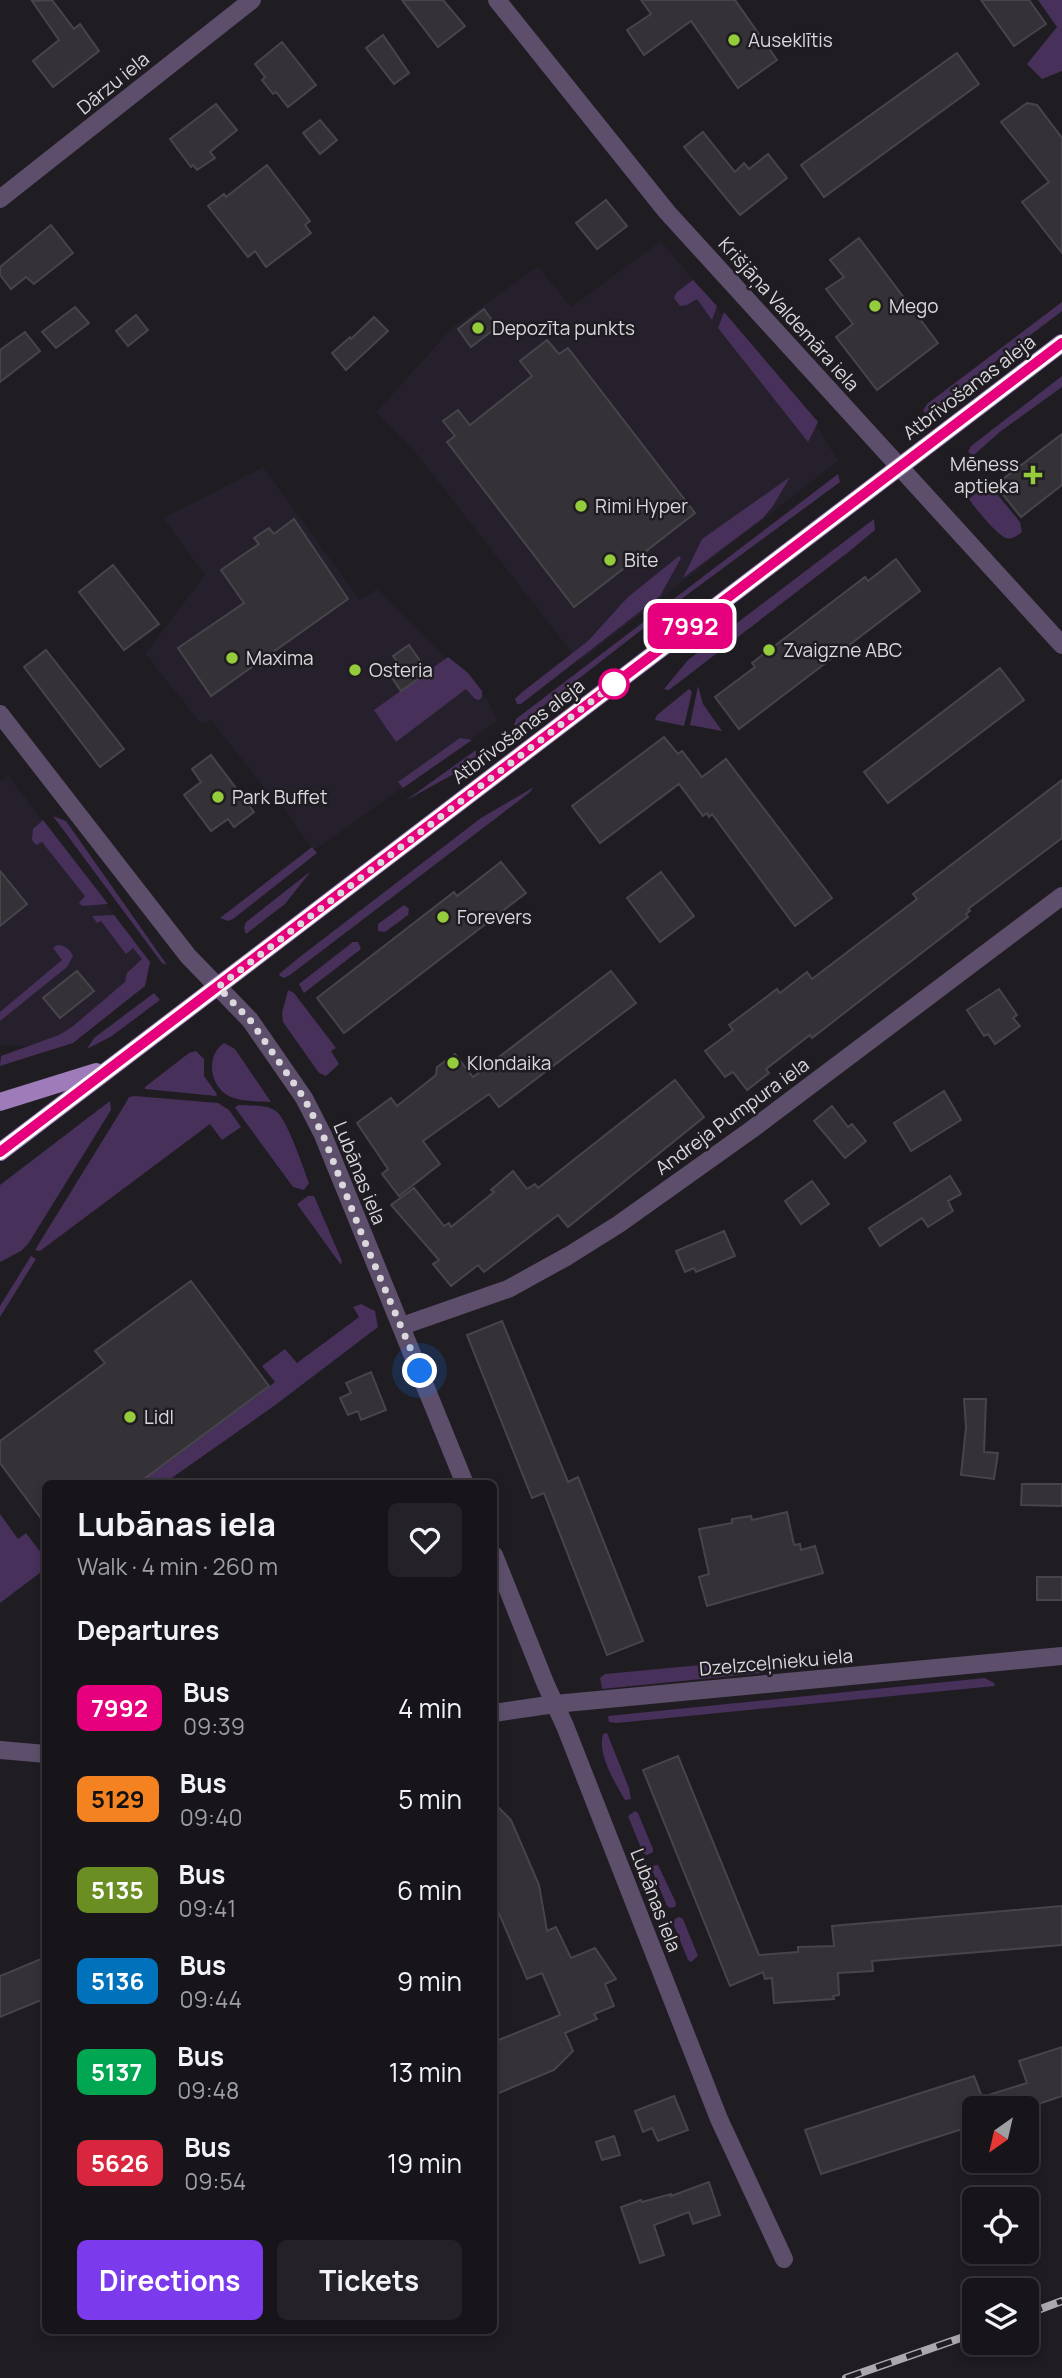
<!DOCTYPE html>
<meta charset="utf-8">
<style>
:root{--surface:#17151a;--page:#242227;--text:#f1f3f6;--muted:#9e9fa2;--line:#363439;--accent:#7c3aed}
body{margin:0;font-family:Manrope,sans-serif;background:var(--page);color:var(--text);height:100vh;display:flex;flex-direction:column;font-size:26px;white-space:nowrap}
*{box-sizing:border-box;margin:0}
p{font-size:23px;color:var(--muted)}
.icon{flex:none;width:38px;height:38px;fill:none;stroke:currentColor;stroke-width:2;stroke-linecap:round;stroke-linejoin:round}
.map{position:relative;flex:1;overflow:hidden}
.panel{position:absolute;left:42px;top:1480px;width:455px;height:854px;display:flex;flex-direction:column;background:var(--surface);border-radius:10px;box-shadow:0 4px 10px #0003,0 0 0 2px var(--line)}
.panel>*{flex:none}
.badge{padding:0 14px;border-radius:10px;font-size:24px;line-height:46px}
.needle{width:46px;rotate:214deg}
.controls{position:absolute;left:962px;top:2096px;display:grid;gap:14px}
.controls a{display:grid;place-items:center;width:77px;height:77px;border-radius:10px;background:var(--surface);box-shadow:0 4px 10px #0003,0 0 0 2px var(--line);font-size:35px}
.you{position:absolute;width:35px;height:35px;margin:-18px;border:5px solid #fff;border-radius:50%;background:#1a73e8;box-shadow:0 0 0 10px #1a73e833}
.map>.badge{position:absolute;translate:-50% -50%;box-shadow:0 0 0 4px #fff}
h2{padding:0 35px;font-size:26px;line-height:63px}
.round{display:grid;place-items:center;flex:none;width:74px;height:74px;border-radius:10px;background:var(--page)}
.head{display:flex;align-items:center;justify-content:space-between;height:119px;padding:0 35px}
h1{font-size:33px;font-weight:700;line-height:52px}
.action{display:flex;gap:14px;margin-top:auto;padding:14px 35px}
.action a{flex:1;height:80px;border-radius:10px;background:var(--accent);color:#fff;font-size:28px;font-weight:700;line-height:80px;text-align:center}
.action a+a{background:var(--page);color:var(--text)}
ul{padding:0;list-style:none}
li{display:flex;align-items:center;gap:21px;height:91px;padding:0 35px}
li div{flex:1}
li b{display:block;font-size:26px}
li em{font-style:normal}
li .badge{min-width:77px;font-weight:700;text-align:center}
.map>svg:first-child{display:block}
</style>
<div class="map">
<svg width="1062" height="2378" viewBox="0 0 1062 2378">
<rect width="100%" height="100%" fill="#1f1c22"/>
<g fill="#26202c">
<polygon points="661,241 819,429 838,461 579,662 416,453 376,412 452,328 538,266 571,307"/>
<polygon points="263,467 360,600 377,589 488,700 497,721 316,849 310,846 278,800 274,800 211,720 202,725 145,654 205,575 163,518"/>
<polygon points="8,775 150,962 145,986 73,1043 64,1047 0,1045 0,781"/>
</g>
<g fill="#47305a">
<polygon points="1038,0 1062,0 1062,71 1042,79 1027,64 1057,27"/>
<polygon points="693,280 717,306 712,320 697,299 687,305 680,306 674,298 676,293"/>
<polygon points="1062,302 1062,311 927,414 923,411 927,404"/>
<polygon points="724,312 818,422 808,442 718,328"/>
<polygon points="1062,376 1062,387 1001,431 975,454 972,455 968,452 971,446"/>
<polygon points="838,474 840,482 680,600 519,725 514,725 516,719"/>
<polygon points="790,477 773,506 763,518 683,578 702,539"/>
<path d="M988,483L1020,522L1022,532C1017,536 1012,540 1006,538C997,535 974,507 969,499Z"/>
<polygon points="874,519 875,530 851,550 669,690 664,689 688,660"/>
<polygon points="679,556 681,558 660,596 521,704 517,704 515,699 521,693 588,641 628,597"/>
<polygon points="448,657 468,673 482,691 482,697 479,700 475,699 466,689 396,742 374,710"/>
<polygon points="698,686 703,704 722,731 690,725"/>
<polygon points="689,689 692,692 684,726 655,720 657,715"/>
<polygon points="460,738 472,740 403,788 398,782"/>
<polygon points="476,750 476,759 470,765 405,801"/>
<polygon points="534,787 529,793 290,975 284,978 280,976 279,974 301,956 481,818"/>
<polygon points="53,816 66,821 167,965 162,963"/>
<polygon points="43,820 108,904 82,906 79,903 85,896 42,842 36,845 32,840 33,829"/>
<polygon points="312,847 317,853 233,919 228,921 220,918"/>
<polygon points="311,871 285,904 246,934 244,928 246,922"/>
<polygon points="404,905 409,909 408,915 385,932 378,931 378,924"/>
<polygon points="114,915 150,962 145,986 73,1043 0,1066 1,1056 59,1035 72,1027 125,982 127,973 142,959 133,948 126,954 101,921 97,923 92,916"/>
<polygon points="353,942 358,942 361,949 304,993 299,984"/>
<path d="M57,945C65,945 70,949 73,956L67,967L0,1021V1012L62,960L53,948Z"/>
<polygon points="288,990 294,993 336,1048 331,1051 339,1064 326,1076 319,1073 283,1022 282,1013"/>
<polygon points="154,993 160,1000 112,1036 87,1049 94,1038"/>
<path d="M224,1043L235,1049L271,1102C259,1101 238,1102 227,1095C209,1084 206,1055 224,1043Z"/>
<polygon points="196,1051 204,1059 204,1076 217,1094 216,1096 145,1089 145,1087 189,1053"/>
<polygon points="135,1096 218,1103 229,1110 241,1127 222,1140 210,1124 40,1251 35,1250 127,1101 129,1097"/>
<polygon points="110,1101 111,1110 28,1244 21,1251 0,1262 0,1185"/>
<path d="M239,1105C249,1106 268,1104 277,1112C288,1122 303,1167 309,1183L304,1190L293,1187L236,1109L235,1107Z"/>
<polygon points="308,1196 314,1196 342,1261 341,1265 297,1204"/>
<polygon points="31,1256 36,1259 0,1317 0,1306"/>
<polygon points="361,1304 375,1311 378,1327 274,1406 163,1484 137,1484 275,1382 262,1366 285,1349 297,1363 359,1317 353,1307"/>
<polygon points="0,1514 18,1539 26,1533 42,1554 46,1552 45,1569 0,1603"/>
<polygon points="764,1659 766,1671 761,1673 602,1689 600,1678 605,1674"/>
<polygon points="985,1678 994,1683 995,1686 617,1723 609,1722 608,1716"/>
<path d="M607,1733L629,1788L631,1799L625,1800C615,1783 597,1754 603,1734Z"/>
<polygon points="635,1811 638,1813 653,1849 653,1852 647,1855 643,1853 628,1816"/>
<polygon points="658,1865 676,1903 675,1907 670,1908 667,1906 652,1870 652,1866"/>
<polygon points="679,1917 683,1919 698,1956 691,1962 688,1960 673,1923 675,1919"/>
</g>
<g fill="#343137" stroke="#48444b" stroke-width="2">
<polygon points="52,0 74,29 80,24 99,51 53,87 33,61 59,40 32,1"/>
<polygon points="402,0 443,0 465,26 438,47"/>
<polygon points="641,0 735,0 777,60 738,88 691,21 644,55 627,30 651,14"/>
<polygon points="981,0 1029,0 1046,24 1014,46"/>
<polygon points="383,35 409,73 394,84 366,48"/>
<polygon points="282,42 316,85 288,107 276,92 273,94 262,80 265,77 255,64"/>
<polygon points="957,53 979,84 824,197 801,165"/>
<polygon points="1027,103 1037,105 1062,138 1062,253 1022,202 1049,182 1001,122"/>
<polygon points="216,104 237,130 210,152 215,158 197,170 193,165 191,167 170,139"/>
<polygon points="320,120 337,140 320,154 303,133"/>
<polygon points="703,132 735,172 744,163 749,169 768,154 787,178 740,215 684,147"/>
<polygon points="267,165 310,221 305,225 311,233 266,267 255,251 248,257 208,206 224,194 226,197"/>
<polygon points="606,200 627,226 597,249 576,223"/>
<polygon points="51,225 73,253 34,284 26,277 11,289 0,275 0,267"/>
<polygon points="859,238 938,343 877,390 836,337 853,324 826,289 844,277 830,260"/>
<polygon points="75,307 89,323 56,348 42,332"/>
<polygon points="484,309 497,327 471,347 458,329"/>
<polygon points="136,315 148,330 128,346 116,331"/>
<polygon points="374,317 388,331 346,370 332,353 350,337 351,339"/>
<polygon points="25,332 40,351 0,382 0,350"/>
<polygon points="547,340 559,354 568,348 695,513 574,607 447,442 455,436 443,421 458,410 470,425 532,376 520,361"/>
<polygon points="1062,434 1062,485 1021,517 995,485"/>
<polygon points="294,519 348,599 211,696 178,648 244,603 221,570 259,544 254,538 269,528 274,534"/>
<polygon points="896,559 920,591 739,729 715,697 755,667 752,663 865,577 868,581"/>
<polygon points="113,565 159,624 124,650 79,592"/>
<polygon points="409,645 428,672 401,691 388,672 399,664 393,656"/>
<polygon points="46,650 124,749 100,767 24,667"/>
<polygon points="1000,668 1024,700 888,803 864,772"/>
<polygon points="664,737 678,754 682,751 702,777 726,759 832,898 795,926 712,814 709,817 707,813 703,816 679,784 600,843 572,806"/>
<polygon points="211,755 254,812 234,827 228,819 211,831 184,795 201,782 192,769"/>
<polygon points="1062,780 1062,838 968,909 970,911 966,914 968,917 812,1038 810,1035 766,1069 769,1073 747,1090 733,1072 725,1077 705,1051 733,1030 729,1025 777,989 780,993 807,972 812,979 917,899 913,894"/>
<polygon points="501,862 526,893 344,1033 317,998 454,892 457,896"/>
<polygon points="0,871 27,904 0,926"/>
<polygon points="661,872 694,916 660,942 627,898"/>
<polygon points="77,971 94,991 60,1018 43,998"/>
<polygon points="611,971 636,1003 499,1107 489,1094 423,1141 440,1164 399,1196 382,1174 388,1169 357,1123 391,1098 397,1106 436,1075 437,1067 455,1054 473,1077"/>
<polygon points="999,989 1017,1015 1013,1018 1020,1026 995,1044 988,1034 984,1036 967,1010"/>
<polygon points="675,1080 704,1117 568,1227 558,1215 484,1272 478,1265 451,1286 433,1264 439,1260 391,1205 414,1188 444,1226 449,1223 451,1227 494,1192 491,1190 513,1171 527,1189 535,1184 538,1188"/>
<polygon points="944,1091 961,1120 911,1151 894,1123"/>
<polygon points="832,1106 848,1127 852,1124 866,1141 845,1158 814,1121"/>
<polygon points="950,1176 961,1194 948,1201 953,1211 928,1227 922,1218 880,1246 869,1228"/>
<polygon points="812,1181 829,1204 801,1224 785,1201"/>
<polygon points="724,1231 735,1256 696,1272 694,1268 685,1272 676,1251"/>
<polygon points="191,1281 269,1386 137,1484 46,1484 46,1525 0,1463 0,1441 105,1363 95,1351"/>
<polygon points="502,1321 568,1482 578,1477 643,1641 607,1655 544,1493 532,1498 467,1335"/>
<polygon points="371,1372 386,1410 361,1420 358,1411 348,1415 340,1398 351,1393 346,1383"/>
<polygon points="964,1399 986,1399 984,1452 998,1453 994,1479 961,1475 966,1427"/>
<polygon points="1022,1484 1062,1484 1062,1506 1021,1505"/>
<polygon points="787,1512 794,1545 800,1544 801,1550 815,1546 823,1573 707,1606 699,1577 709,1574 699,1529 732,1523 732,1519 751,1516 752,1520"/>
<rect x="1037" y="1577" width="25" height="23"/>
<polygon points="678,1756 759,1955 798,1952 798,1947 834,1946 832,1926 1062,1906 1062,1945 872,1961 873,1971 838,1973 839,1995 833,1996 834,1999 774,2003 772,1978 765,1979 763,1972 730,1986 643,1770"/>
<polygon points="494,1803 511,1820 539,1885 547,1931 556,1927 571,1958 595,1948 616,1979 605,1984 614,2006 594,2014 597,2019 565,2033 573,2051 554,2070 494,2095 494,2042 560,2015 542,1973 527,1979 494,1902"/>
<polygon points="46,1957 46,1998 0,2017 0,1976"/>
<polygon points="1062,2047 1062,2096 1024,2109 975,2109 975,2125 821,2174 805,2130 974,2076 982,2097 1027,2083 1019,2061"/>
<polygon points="674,2096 688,2130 658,2141 652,2128 643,2132 635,2111"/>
<polygon points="614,2136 620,2155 602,2160 596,2142"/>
<polygon points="709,2182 720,2215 693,2224 689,2212 654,2225 664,2255 640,2263 621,2207 641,2200 642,2202 671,2194 671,2196"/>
</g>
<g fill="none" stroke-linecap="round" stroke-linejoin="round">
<g stroke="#5d4e6b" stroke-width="18">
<polyline points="497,0 667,212 1062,645"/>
<polyline points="0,199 252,0"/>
<polyline points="0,714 188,956 250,1020 304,1098 323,1135 465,1484"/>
<polyline points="402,1326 508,1289 568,1256 619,1224 751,1130 1062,896"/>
<polyline points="494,1555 546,1685 565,1726 719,2119 784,2259"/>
<polyline points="494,1713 555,1704 1062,1656"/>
<polyline points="0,1750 46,1754"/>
</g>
<g stroke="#9d7cb9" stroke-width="18">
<polyline points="0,1102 96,1072"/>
<polyline points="0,1152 1062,343"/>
</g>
<defs>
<g id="rail">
<polyline points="1027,2314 1062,2301"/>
<polyline points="846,2378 975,2333"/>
</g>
</defs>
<use href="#rail" stroke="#aba9ad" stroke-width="8"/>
<use href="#rail" stroke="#1f1c22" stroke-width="5" stroke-dasharray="16" stroke-linecap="butt"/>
</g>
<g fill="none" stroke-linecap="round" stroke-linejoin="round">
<defs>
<polyline id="line" points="0,1152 1062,343"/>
</defs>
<use href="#line" stroke="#fff" stroke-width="16"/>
<use href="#line" stroke="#e6007e" stroke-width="10"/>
<polyline stroke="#dad8dc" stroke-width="7" stroke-dasharray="0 12.6" points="420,1371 364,1240 323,1135 304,1098 250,1020 218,987 614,684"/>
</g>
<g fill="#94cc3c" stroke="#1f1c22" stroke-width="2.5">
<circle cx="734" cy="40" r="7"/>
<circle cx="875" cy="306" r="7"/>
<circle cx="478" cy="328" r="7"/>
<path d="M1029.5 464.5h7v7h7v7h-7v7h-7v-7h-7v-7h7z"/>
<circle cx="581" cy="506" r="7"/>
<circle cx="610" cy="560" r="7"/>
<circle cx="769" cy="650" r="7"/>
<circle cx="232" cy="658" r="7"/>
<circle cx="355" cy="670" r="7"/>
<circle cx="218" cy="797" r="7"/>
<circle cx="443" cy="917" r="7"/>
<circle cx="453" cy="1063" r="7"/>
<circle cx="130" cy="1417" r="7"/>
</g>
<circle fill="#fff" stroke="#e6007e" stroke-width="3.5" cx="614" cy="684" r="14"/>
<g text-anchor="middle" stroke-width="5" stroke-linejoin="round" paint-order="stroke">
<g font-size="19" fill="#dad8dc" stroke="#1f1c22" text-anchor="start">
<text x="748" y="47">Auseklītis</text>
<text x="889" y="313">Mego</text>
<text x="492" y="335">Depozīta punkts</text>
<text x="1019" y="471" text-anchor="end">Mēness<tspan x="1019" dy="22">aptieka</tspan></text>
<text x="595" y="513">Rimi Hyper</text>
<text x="624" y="567">Bite</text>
<text x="783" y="657">Zvaigzne ABC</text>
<text x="246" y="665">Maxima</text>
<text x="369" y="677">Osteria</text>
<text x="232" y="804">Park Buffet</text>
<text x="457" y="924">Forevers</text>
<text x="467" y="1070">Klondaika</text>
<text x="144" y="1424">Lidl</text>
</g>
<g font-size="19" fill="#dad8dc" stroke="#1f1c22">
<text transform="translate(113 83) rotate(-39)" y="7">Dārzu iela</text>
<text transform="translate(789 314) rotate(48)" y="7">Krišjāņa Valdemāra iela</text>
<text transform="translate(969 387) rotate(-37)" y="7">Atbrīvošanas aleja</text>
<text transform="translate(518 731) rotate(-37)" y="7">Atbrīvošanas aleja</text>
<text transform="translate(732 1116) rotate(-36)" y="7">Andreja Pumpura iela</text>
<text transform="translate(360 1173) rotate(68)" y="7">Lubānas iela</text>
<text transform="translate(776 1662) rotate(-5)" y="7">Dzelzceļnieku iela</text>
<text transform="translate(656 1900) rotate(69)" y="7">Lubānas iela</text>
</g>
</g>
</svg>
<div class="controls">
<a><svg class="needle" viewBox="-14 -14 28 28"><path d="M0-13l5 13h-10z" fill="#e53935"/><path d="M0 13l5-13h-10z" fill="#9e9fa2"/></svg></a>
<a><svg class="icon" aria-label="locate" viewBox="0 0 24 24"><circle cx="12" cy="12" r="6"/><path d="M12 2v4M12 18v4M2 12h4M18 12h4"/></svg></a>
<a><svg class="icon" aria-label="layers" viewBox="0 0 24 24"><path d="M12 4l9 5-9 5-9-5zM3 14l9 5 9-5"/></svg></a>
</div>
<div class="you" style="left:420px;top:1371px"></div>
<b class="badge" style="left:690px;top:626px;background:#e6007e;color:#fff">7992</b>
<section class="panel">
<div class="head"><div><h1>Lubānas iela</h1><p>Walk · 4 min · 260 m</p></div><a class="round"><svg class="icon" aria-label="heart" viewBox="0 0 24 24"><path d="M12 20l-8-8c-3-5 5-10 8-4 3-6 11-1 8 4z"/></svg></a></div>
<h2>Departures</h2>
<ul>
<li><span class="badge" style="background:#e6007e;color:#fff">7992</span><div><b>Bus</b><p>09:39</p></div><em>4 min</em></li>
<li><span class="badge" style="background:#f58220;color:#111">5129</span><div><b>Bus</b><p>09:40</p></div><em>5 min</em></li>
<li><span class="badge" style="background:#6b8e23;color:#fff">5135</span><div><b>Bus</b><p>09:41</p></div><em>6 min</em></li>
<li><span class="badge" style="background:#0072bc;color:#fff">5136</span><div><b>Bus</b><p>09:44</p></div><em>9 min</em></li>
<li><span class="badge" style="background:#00a651;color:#fff">5137</span><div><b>Bus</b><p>09:48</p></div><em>13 min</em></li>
<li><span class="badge" style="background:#d7263d;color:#fff">5626</span><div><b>Bus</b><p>09:54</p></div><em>19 min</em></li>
</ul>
<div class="action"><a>Directions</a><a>Tickets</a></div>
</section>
</div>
